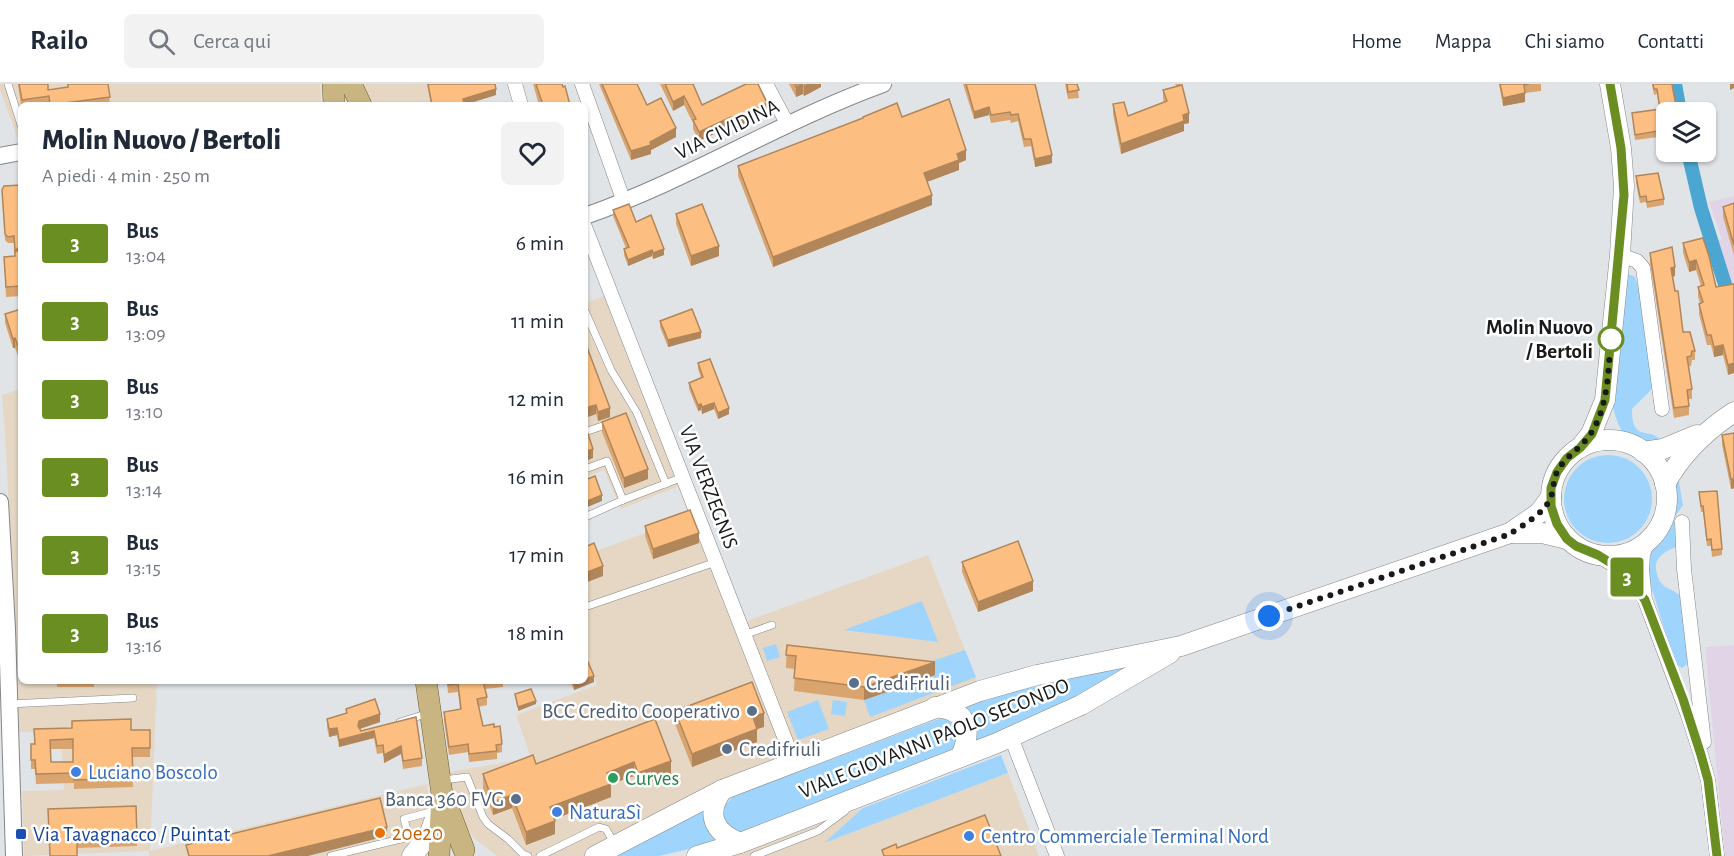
<!DOCTYPE html>
<html lang="it">
<meta charset="utf-8">
<style>
:root{--surface:#fff;--page:#f2f2f3;--text:#1f2937;--muted:#747a83;--line:#e0e1e3}
body{margin:0;font-family:"Alegreya Sans",sans-serif;background:var(--page);color:var(--text);height:100vh;display:flex;flex-direction:column;font-size:22px;white-space:nowrap}
*{box-sizing:border-box;margin:0}
p{font-size:20px;color:var(--muted)}
.icon{flex:none;width:33px;height:33px;fill:none;stroke:currentColor;stroke-width:2;stroke-linecap:round;stroke-linejoin:round}
.map{position:relative;flex:1;overflow:hidden}
.sheet{position:absolute;left:18px;top:18px;width:570px;height:582px;display:flex;flex-direction:column;background:var(--surface);border-radius:9px;box-shadow:0 2px 4px #0004}
.sheet>*{flex:none}
.badge{padding:0 12px;border-radius:4px;font-size:21px;line-height:39px}
.buttons{position:absolute;left:1656px;top:18px;display:grid;gap:12px}
.buttons a{display:grid;place-items:center;width:60px;height:60px;border-radius:9px;background:var(--surface);box-shadow:0 2px 4px #0004;font-size:30px}
.you{position:absolute;width:30px;height:30px;margin:-15px;border:4px solid #fff;border-radius:50%;background:#1a73e8;box-shadow:0 0 0 9px #1a73e833}
.map>.badge{position:absolute;translate:-50% -50%;box-shadow:0 0 0 3px #fff}
.round{display:grid;place-items:center;flex:none;width:63px;height:63px;border-radius:9px;background:var(--page)}
.summary{display:flex;align-items:center;justify-content:space-between;height:102px;padding:0 24px}
h1{font-size:28px;font-weight:800;line-height:45px}
ul{padding:0;list-style:none}
li{display:flex;align-items:center;gap:18px;height:78px;padding:0 24px}
li div{flex:1}
li b{display:block;font-size:22px}
li em{font-style:normal}
li .badge{min-width:66px;font-weight:700;text-align:center}
header{display:flex;align-items:center;gap:36px;box-sizing:border-box;height:84px;padding:0 30px;background:var(--surface);border-bottom:2px solid var(--line)}
header strong{font-size:28px}
nav{display:flex;gap:33px;margin-inline-start:auto;font-size:21px}
.search{width:420px;height:54px;background:var(--page);display:flex;align-items:center;gap:15px;box-sizing:border-box;padding:0 21px;border-radius:9px;color:var(--muted);font-size:22px}
.map>svg:first-child{display:block}
</style>
<header>
<strong>Railo</strong>
<div class="search"><svg class="icon" aria-label="search" viewBox="0 0 24 24"><circle cx="10" cy="10" r="6"/><path d="M15 15l6 6"/></svg>Cerca qui</div>
<nav><a>Home</a><a>Mappa</a><a>Chi siamo</a><a>Contatti</a></nav>
</header>
<div class="map">
<svg width="1734" height="772" viewBox="0 0 1734 772">
<rect width="100%" height="100%" fill="#e0e4e7"/>
<g fill="#e5d7c4">
<polygon points="0,0 320,0 321,12 321,21 21,21 21,55 18,55 0,6"/>
<polygon points="360,0 458,0 466,21 374,21 369,17"/>
<polygon points="604,212 679,402 621,425 604,386 585,393 585,219"/>
<polygon points="21,305 21,597 157,597 150,767 427,700 430,720 428,739 406,772 149,772 149,767 24,772 22,707 64,706 61,647 19,648 6,363 2,311"/>
<polygon points="692,432 783,668 781,673 707,704 582,772 497,772 475,755 462,738 452,711 449,688 531,674 516,631 597,601 585,569 585,471"/>
<polygon points="928,471 977,597 803,665 796,664 791,656 747,537"/>
<polygon points="1008,689 1039,772 730,772 863,724 826,758"/>
</g>
<g fill="#e1d4e7">
<polygon points="1734,112 1734,238 1708,160 1722,155 1709,118"/>
<polygon points="1734,561 1734,772 1725,772 1705,563"/>
</g>
<g fill="#9fd5fc">
<path d="M1628,190L1635,193L1640,207L1653,298L1651,306L1632,325C1632,361 1651,340 1663,359C1631,361 1621,356 1613,323Z"/>
<circle cx="1608" cy="415" r="44"/>
<path d="M1677,386L1683,421L1674,434L1676,463C1664,468 1652,474 1657,490C1658,495 1660,498 1664,502C1672,507 1678,507 1682,516L1688,576L1686,581L1682,584L1677,581L1673,574L1648,492L1651,467L1669,435L1672,410Z"/>
<polygon points="922,517 938,558 844,546"/>
<polygon points="776,560 780,573 767,577 763,564"/>
<polygon points="965,566 976,593 870,633 864,616 934,591 902,587"/>
<polygon points="1138,577 1138,582 1003,649 973,660 958,626 993,613"/>
<polygon points="818,616 829,645 798,656 787,628"/>
<polygon points="833,616 847,618 845,632 831,630"/>
<path d="M941,634C953,637 957,643 960,654L953,669L744,748H738L724,737L723,724L732,713Z"/>
<polygon points="1001,671 1008,689 824,759 863,724"/>
<polygon points="707,724 719,758 659,772 613,772"/>
</g>
<g fill="none" stroke-linecap="round" stroke-linejoin="round">
<g stroke="#4ba6d1" stroke-width="14">
<polyline points="1675,0 1680,28"/>
<polyline points="1688,68 1701,124 1734,229"/>
</g>
<defs>
<g id="service">
<polyline points="8,0 21,41"/>
<polyline points="585,227 611,286 637,329 666,400"/>
<polyline points="585,348 611,339"/>
<polyline points="585,385 607,377 623,416 683,393"/>
<polyline points="585,433 623,416"/>
<polyline points="585,523 716,478"/>
<polyline points="744,551 772,541"/>
<polyline points="9,620 133,614"/>
<polyline points="400,638 429,629"/>
<polyline points="443,696 467,693 483,733 488,740 508,755 523,770 528,772"/>
<polyline points="331,772 409,753 404,735 430,728 432,724"/>
<polyline points="540,772 599,743 606,745 614,759"/>
<polyline points="754,772 818,747 845,727"/>
</g>
<g id="minor">
<polyline points="515,0 521,21"/>
<polyline points="582,0 624,118"/>
<polyline points="766,0 788,41"/>
<polyline points="585,143 794,678"/>
<polyline points="1620,171 1637,177 1643,184 1662,325"/>
<polyline points="1682,438 1684,485 1704,658"/>
<polyline points="1647,458 1643,471 1642,486 1645,516 1688,631 1701,671 1708,696 1717,772"/>
<polyline points="1597,471 1622,486 1644,514"/>
<polyline points="1011,653 1057,772"/>
</g>
<g id="tertiary">
<polyline points="0,72 21,68"/>
<path d="M585,132C688,96 781,37 883,0"/>
<polyline points="0,418 7,545 14,772"/>
</g>
<g id="secondary">
<circle cx="1609" cy="414" r="58"/>
<polyline points="1580,364 1591,350 1605,316 1620,171 1624,102 1621,64 1610,0"/>
<polyline points="1643,368 1663,365 1697,351"/>
<path d="M1665,400C1682,369 1705,347 1734,328"/>
<polyline points="1510,449 1542,449 1567,455"/>
<path d="M935,623C967,626 973,644 961,672"/>
<path d="M722,706C705,731 714,748 740,759"/>
<polyline points="412,772 429,751 438,727"/>
<polyline points="595,772 722,706 980,607 1037,591 1181,562 1510,449 1539,429 1551,413"/>
<polyline points="697,772 740,759 997,659 1081,621 1170,569"/>
</g>
<g id="primary">
<polyline points="333,0 334,21"/>
<polyline points="351,0 361,21"/>
<polyline points="426,597 442,710 439,772"/>
<polyline points="445,716 464,766"/>
</g>
</defs>
<use href="#service" stroke="#84878a" stroke-width="8"/>
<use href="#minor" stroke="#84878a" stroke-width="15"/>
<use href="#tertiary" stroke="#84878a" stroke-width="18"/>
<use href="#secondary" stroke="#84878a" stroke-width="21"/>
<use href="#primary" stroke="#735e28" stroke-width="22"/>
<use href="#service" stroke="#fff" stroke-width="7"/>
<use href="#minor" stroke="#fff" stroke-width="14"/>
<use href="#tertiary" stroke="#fff" stroke-width="16"/>
<use href="#secondary" stroke="#fff" stroke-width="20"/>
<use href="#primary" stroke="#c8b582" stroke-width="21"/>
</g>
<g fill="#daa46f" fill-rule="evenodd">
<polygon points="18,0 48,0 48,6 67,3 67,0 108,0 110,21 21,21"/>
<polygon points="427,0 495,0 496,11 465,21 431,21"/>
<polygon points="533,0 562,0 570,21 539,21"/>
<polygon points="599,0 637,0 647,21 676,53 651,66 651,70 631,76"/>
<polygon points="660,0 694,0 694,2 702,21 767,28 733,45 731,42 699,57 693,45 693,39 684,21 673,27"/>
<polygon points="789,0 821,0 821,3 804,12 803,10 796,13"/>
<polygon points="963,0 1035,0 1052,79 1035,83 1031,62 1024,63 1018,37 1011,39 1010,36 991,39 989,31 974,35"/>
<polygon points="1065,0 1080,0 1077,0 1079,14 1068,15"/>
<polygon points="1175,0 1183,0 1181,1 1189,39 1184,40 1184,47 1121,70 1113,30 1113,20 1128,32 1164,18 1163,15 1163,6 1176,2"/>
<polygon points="1499,0 1541,0 1541,7 1525,9 1525,18 1503,22"/>
<polygon points="1652,0 1672,0 1658,42 1658,53 1635,56 1632,29 1659,25 1657,10 1654,11"/>
<polygon points="863,33 902,33 966,76 959,79 959,86 927,98 932,121 773,183 738,92 738,82 863,35"/>
<polygon points="1636,92 1664,115 1664,121 1647,124 1646,118 1640,119 1636,99"/>
<polygon points="21,101 21,212 6,213 4,173 15,172 14,159 8,159 5,156 2,106"/>
<polygon points="1734,119 1734,171 1723,133 1723,123"/>
<polygon points="613,126 636,138 664,171 653,175 652,172 628,182 624,171 624,165 626,164 613,132"/>
<polygon points="676,130 719,172 691,182 676,140"/>
<polygon points="1703,154 1716,203 1734,200 1728,291 1723,271 1714,273 1711,261 1707,261 1699,230 1699,220 1700,219 1698,213 1698,203 1701,202 1696,186 1689,188 1683,169 1683,159"/>
<polygon points="1650,169 1675,192 1673,193 1683,248 1695,267 1695,276 1692,276 1691,282 1689,282 1692,305 1692,315 1689,315 1689,331 1674,334 1650,179"/>
<polygon points="21,225 21,279 15,264 13,264 5,239 5,230"/>
<polygon points="660,237 701,254 668,263 660,243"/>
<polygon points="585,258 610,333 598,337 596,330 585,334"/>
<polygon points="698,279 729,330 718,335 714,325 702,330 701,326 698,327 689,305 689,299 701,294 698,285"/>
<polygon points="602,338 648,395 624,404 602,348"/>
<polygon points="1734,349 1734,404 1731,405 1722,361 1722,351"/>
<polygon points="1699,408 1722,465 1722,471 1712,473 1711,462 1707,462 1703,428 1701,428"/>
<polygon points="645,442 699,459 653,475 645,452"/>
<polygon points="962,478 1033,507 978,528 962,488"/>
<polygon points="787,561 935,591 864,616 794,607 795,585 786,584"/>
<rect x="57" y="597" width="37" height="6"/>
<polygon points="447,597 503,597 503,603 485,605 487,613 487,621 478,623 483,642 494,643 502,660 502,668 497,669 497,675 469,678 468,668 449,671 444,636 444,628 460,625 458,608 448,609"/>
<polygon points="570,597 585,597 594,598 574,606"/>
<polygon points="346,625 380,638 360,645 361,647 416,633 422,674 422,682 403,685 401,670 384,679 383,669 377,670 374,654 339,663 337,651 329,653 327,643 327,635 346,630"/>
<polygon points="675,627 764,643 757,645 757,658 692,683 675,640"/>
<polygon points="655,635 671,690 638,703 634,692 611,700 611,713 554,735 555,750 526,761 512,724 493,731 483,704 483,690 536,680"/>
<path d="M34,645L150,646V673H132L133,703L74,705V699L36,700L35,685H31V660H34ZM50,665H73V678H51Z"/>
<polygon points="136,722 137,762 77,764 48,725"/>
</g>
<g fill="#b1865a">
<polygon points="803,0 803,10 796,13 796,3"/>
<polygon points="807,0 821,0 821,3 804,12 804,2"/>
<polygon points="1730,0 1734,0 1734,4 1730,6"/>
<polygon points="496,5 496,11 463,21 463,15"/>
<polygon points="1525,9 1525,18 1503,22 1503,14"/>
<polygon points="684,12 684,21 673,27 673,18"/>
<polygon points="767,19 767,28 733,45 733,36"/>
<polygon points="989,23 989,31 974,35 974,28"/>
<polygon points="1189,29 1189,39 1184,40 1184,47 1121,70 1121,60 1183,31"/>
<polygon points="731,33 731,42 699,57 699,48"/>
<polygon points="1666,34 1666,40 1657,42 1657,37"/>
<polygon points="676,44 676,53 651,66 651,70 631,76 631,67"/>
<polygon points="966,66 966,76 959,79 959,86 924,99 924,89 957,70"/>
<polygon points="1052,71 1052,79 1035,83 1035,75"/>
<polygon points="932,111 932,121 773,183 773,173"/>
<polygon points="21,161 21,167 15,174 15,167"/>
<polygon points="719,162 719,172 691,182 691,172"/>
<polygon points="664,165 664,171 653,175 653,169"/>
<polygon points="652,166 652,172 628,182 628,176"/>
<polygon points="1696,176 1696,186 1689,188 1689,178"/>
<polygon points="1675,183 1675,192 1671,193 1671,184"/>
<polygon points="701,248 701,254 668,263 668,256"/>
<polygon points="15,254 15,264 13,264 13,255"/>
<polygon points="1723,261 1723,271 1714,273 1714,263"/>
<polygon points="1734,279 1734,289 1728,291 1728,281"/>
<polygon points="714,319 714,325 702,330 702,323"/>
<polygon points="701,320 701,326 698,327 698,321"/>
<polygon points="596,321 596,330 585,334 585,324"/>
<polygon points="610,324 610,333 598,337 598,328"/>
<polygon points="729,324 729,330 718,335 718,329"/>
<polygon points="593,365 593,374 585,377 585,368"/>
<polygon points="648,385 648,395 624,404 624,394"/>
<polygon points="1731,395 1734,395 1734,404 1731,405"/>
<polygon points="602,411 602,417 585,424 585,418"/>
<polygon points="699,449 699,459 653,475 653,465"/>
<polygon points="603,482 603,492 585,499 585,489"/>
<polygon points="1033,497 1033,507 978,528 978,518"/>
<polygon points="935,578 935,591 864,616 864,603"/>
<polygon points="594,592 594,598 574,606 574,600 581,597 585,597 585,595"/>
<polygon points="529,597 541,597 529,600"/>
<polygon points="536,617 536,620 518,627 518,623"/>
<polygon points="764,629 764,643 753,646 753,633"/>
<polygon points="380,630 380,638 359,645 358,642 359,637"/>
<polygon points="337,644 337,651 329,653 329,645"/>
<polygon points="757,645 757,658 692,683 692,670"/>
<polygon points="374,647 374,654 339,663 339,656"/>
<polygon points="401,662 401,670 384,679 384,671"/>
<polygon points="671,677 671,690 638,703 638,689"/>
<polygon points="634,678 634,692 611,700 611,713 550,737 550,723 607,689"/>
<polygon points="512,711 512,724 493,731 493,718"/>
<polygon points="555,737 555,750 526,761 526,748"/>
<polygon points="387,743 387,752 308,772 268,772"/>
</g>
<g fill="#fdbf81" stroke="#b1865a" stroke-width="1.5" fill-rule="evenodd">
<polygon points="19,0 48,0 48,6 68,3 68,0 108,0 110,13 50,21 49,12 22,16"/>
<polygon points="428,0 495,0 496,5 463,15 465,21 432,21"/>
<polygon points="536,0 562,0 563,3 565,2 570,21 543,21"/>
<polygon points="602,0 637,0 647,21 661,14 676,44 650,58 651,61 631,67"/>
<polygon points="665,0 693,0 702,21 746,0 758,0 767,19 733,36 731,33 699,48 693,36 696,35 684,12 673,18"/>
<polygon points="795,0 803,0 796,3"/>
<polygon points="966,0 1035,0 1052,71 1035,75 1031,55 1024,55 1018,30 1011,31 1010,28 991,31 989,23 974,28"/>
<polygon points="1067,0 1077,0 1079,6 1068,8"/>
<polygon points="1500,0 1529,0 1524,1 1525,9 1503,14"/>
<polygon points="1653,0 1672,0 1677,28 1666,28 1666,34 1657,37 1658,47 1635,51 1632,29 1660,25 1657,5 1654,5"/>
<polygon points="1182,1 1189,29 1183,31 1184,37 1121,60 1113,20 1124,18 1128,32 1167,17 1163,6"/>
<polygon points="949,15 966,66 957,70 959,76 924,89 932,111 773,173 738,82 863,34 863,33 897,19 902,33"/>
<polygon points="1658,89 1664,115 1647,118 1646,112 1640,113 1636,92"/>
<polygon points="21,101 21,161 15,167 14,152 8,153 5,150 2,106 4,102"/>
<polygon points="1734,119 1734,161 1723,123"/>
<polygon points="629,120 636,138 651,131 664,165 653,169 652,166 628,176 624,165 629,163 613,126"/>
<polygon points="702,120 719,162 691,172 676,130"/>
<polygon points="1703,154 1709,172 1716,203 1734,200 1734,279 1728,281 1723,261 1714,263 1711,251 1707,251 1699,220 1703,218 1698,203 1704,201 1696,176 1689,178 1683,159"/>
<polygon points="1672,163 1675,183 1671,184 1675,207 1678,207 1683,248 1690,248 1695,267 1692,267 1691,272 1687,273 1692,305 1687,306 1689,322 1674,324 1650,169"/>
<polygon points="15,167 21,167 21,202 6,203 4,173 15,172"/>
<polygon points="21,225 21,270 15,254 13,255 5,230"/>
<polygon points="692,225 701,248 668,256 660,237"/>
<polygon points="585,258 610,324 598,328 596,321 585,324"/>
<polygon points="710,275 729,324 718,329 714,319 702,323 701,320 698,321 689,299 703,293 698,279"/>
<polygon points="626,329 648,385 624,394 602,338"/>
<polygon points="585,344 586,344 593,365 585,368"/>
<polygon points="1734,349 1734,395 1731,395 1722,351"/>
<polygon points="595,392 602,411 585,418 585,396"/>
<polygon points="1717,407 1722,465 1712,466 1711,455 1707,456 1703,422 1701,422 1699,408"/>
<polygon points="690,426 699,449 653,465 645,442"/>
<polygon points="1018,457 1033,497 978,518 962,478"/>
<polygon points="594,459 603,482 585,489 585,463"/>
<polygon points="787,561 935,578 864,603 794,594 796,572 786,571"/>
<polygon points="588,578 594,592 585,595 585,579"/>
<polygon points="448,597 483,597 487,613 477,615 483,642 494,640 494,643 500,642 502,660 496,661 497,667 469,670 468,660 449,663 444,628 461,625 458,600 448,601"/>
<polygon points="573,597 581,597 574,600"/>
<polygon points="752,598 764,629 753,633 757,645 692,670 675,627"/>
<polygon points="531,605 536,617 518,623 515,610"/>
<polygon points="375,615 380,630 359,637 358,642 361,647 416,633 422,674 403,677 401,662 384,671 383,661 377,662 374,647 339,656 337,644 329,645 327,635 347,629 346,625"/>
<path d="M131,635V646H150V664H132L133,694L74,696V689L36,690L35,676H31V660H35L34,645L72,644V637ZM73,655V678H51L50,656Z"/>
<polygon points="655,635 671,677 638,689 634,678 607,689 611,700 550,723 555,737 526,748 512,711 493,718 483,690 533,671 536,680"/>
<polygon points="380,714 387,743 268,772 189,772 186,761"/>
<polygon points="136,722 137,753 77,755 77,772 50,772 48,725"/>
<polygon points="985,731 1001,772 884,772 882,766 896,760 897,764"/>
</g>
<g fill="none" stroke-linecap="round" stroke-linejoin="round">
<defs>
<polyline id="line" points="1610,0 1621,64 1624,111 1605,316 1592,350 1580,364 1567,374 1557,388 1551,404 1551,422 1557,440 1567,455 1576,462 1598,471 1622,486 1645,516 1683,615 1701,671 1708,696 1717,772"/>
</defs>
<use href="#line" stroke="#fff" stroke-width="14"/>
<use href="#line" stroke="#6b8e23" stroke-width="9"/>
<path stroke="#18191b" stroke-width="6" stroke-dasharray="0 10.8" d="M1269,532L1510,450C1523,441 1545,429 1551,413C1554,404 1553,395 1558,386C1566,372 1580,365 1589,352C1609,325 1608,284 1611,255"/>
</g>
<circle fill="#fff" stroke="#6b8e23" stroke-width="3" cx="1611" cy="255" r="12"/>
<g fill="#5c6f8a" stroke="#fff" stroke-width="2">
<circle cx="854" cy="599" r="6"/>
<circle cx="752" cy="627" r="6"/>
<circle cx="727" cy="665" r="6"/>
<circle cx="516" cy="715" r="6"/>
</g>
<g fill="#3f7fe0" stroke="#fff" stroke-width="2">
<circle cx="76" cy="688" r="6"/>
<circle cx="557" cy="728" r="6"/>
<circle cx="969" cy="752" r="6"/>
</g>
<circle fill="#2e9e5b" stroke="#fff" stroke-width="2" cx="613" cy="694" r="6"/>
<circle fill="#e8710a" stroke="#fff" stroke-width="2" cx="380" cy="749" r="6"/>
<rect fill="#1a4fb4" stroke="#fff" stroke-width="2" x="15" y="744" width="12" height="12" rx="3"/>
<g text-anchor="middle" stroke-width="5" stroke-linejoin="round" paint-order="stroke">
<g font-size="21" fill="#18191b" stroke="#fff">
<text transform="translate(727 45) rotate(-26)" y="7">VIA CIVIDINA</text>
<text transform="translate(709 403) rotate(69)" y="7">VIA VERZEGNIS</text>
<text transform="translate(934 654) rotate(-22)" y="7">VIALE GIOVANNI PAOLO SECONDO</text>
</g>
<g font-size="21" font-weight="bold" fill="#18191b" stroke="#fff" text-anchor="end">
<text x="1593" y="250">Molin Nuovo<tspan x="1593" dy="24">/ Bertoli</tspan></text>
</g>
<g font-size="21" fill="#4e5e75" stroke="#fff" text-anchor="start">
<text x="866" y="606">CrediFriuli</text>
<text x="740" y="634" text-anchor="end">BCC Credito Cooperativo</text>
<text x="739" y="672">Credifriuli</text>
<text x="504" y="722" text-anchor="end">Banca 360 FVG</text>
</g>
<g font-size="21" fill="#366cbe" stroke="#fff" text-anchor="start">
<text x="88" y="695">Luciano Boscolo</text>
<text x="569" y="735">NaturaSì</text>
<text x="981" y="759">Centro Commerciale Terminal Nord</text>
</g>
<g font-size="21" fill="#27864d" stroke="#fff" text-anchor="start">
<text x="625" y="701">Curves</text>
</g>
<g font-size="21" fill="#c56008" stroke="#fff" text-anchor="start">
<text x="392" y="756">20e20</text>
</g>
<g font-size="21" fill="#164399" stroke="#fff" text-anchor="start">
<text x="33" y="757">Via Tavagnacco / Puintat</text>
</g>
</g>
</svg>
<div class="buttons">
<a><svg class="icon" aria-label="layers" viewBox="0 0 24 24"><path d="M12 4l9 5-9 5-9-5zM3 14l9 5 9-5"/></svg></a>
</div>
<div class="you" style="left:1269px;top:532px"></div>
<b class="badge" style="left:1627px;top:493px;background:#6b8e23;color:#fff">3</b>
<section class="sheet">
<div class="summary"><div><h1>Molin Nuovo / Bertoli</h1><p>A piedi · 4 min · 250 m</p></div><a class="round"><svg class="icon" aria-label="heart" viewBox="0 0 24 24"><path d="M12 20l-8-8c-3-5 5-10 8-4 3-6 11-1 8 4z"/></svg></a></div>
<ul>
<li><span class="badge" style="background:#6b8e23;color:#fff">3</span><div><b>Bus</b><p>13:04</p></div><em>6 min</em></li>
<li><span class="badge" style="background:#6b8e23;color:#fff">3</span><div><b>Bus</b><p>13:09</p></div><em>11 min</em></li>
<li><span class="badge" style="background:#6b8e23;color:#fff">3</span><div><b>Bus</b><p>13:10</p></div><em>12 min</em></li>
<li><span class="badge" style="background:#6b8e23;color:#fff">3</span><div><b>Bus</b><p>13:14</p></div><em>16 min</em></li>
<li><span class="badge" style="background:#6b8e23;color:#fff">3</span><div><b>Bus</b><p>13:15</p></div><em>17 min</em></li>
<li><span class="badge" style="background:#6b8e23;color:#fff">3</span><div><b>Bus</b><p>13:16</p></div><em>18 min</em></li>
</ul>
</section>
</div>
